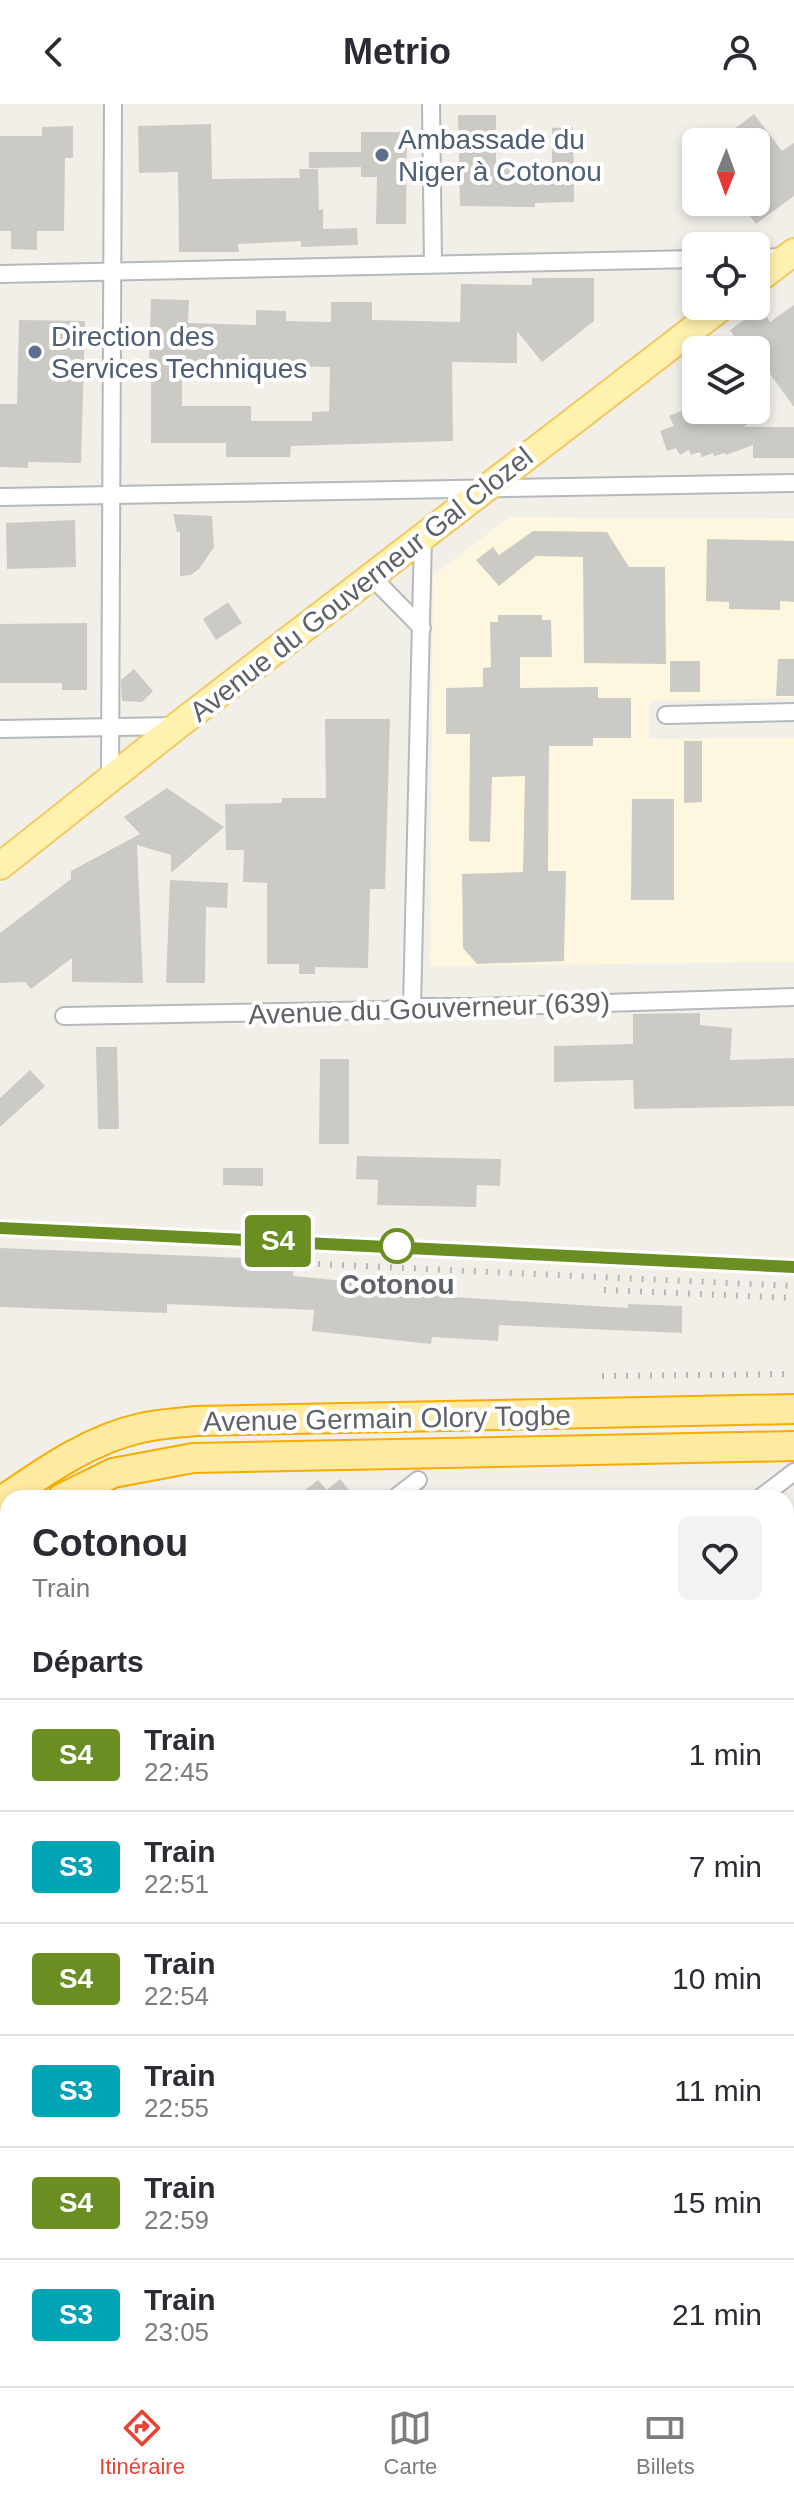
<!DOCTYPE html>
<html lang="fr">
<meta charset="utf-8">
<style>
:root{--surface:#fff;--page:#f2f2f3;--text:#2b2b33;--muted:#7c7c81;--line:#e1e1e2;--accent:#ea4335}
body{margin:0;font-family:Helvetica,sans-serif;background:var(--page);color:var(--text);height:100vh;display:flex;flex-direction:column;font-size:30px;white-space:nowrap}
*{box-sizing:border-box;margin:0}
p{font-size:26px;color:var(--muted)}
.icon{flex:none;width:44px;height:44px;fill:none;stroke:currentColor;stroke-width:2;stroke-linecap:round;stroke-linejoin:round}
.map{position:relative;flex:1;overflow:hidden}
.details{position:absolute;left:0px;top:1386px;width:794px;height:896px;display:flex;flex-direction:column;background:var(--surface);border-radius:24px 24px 0 0;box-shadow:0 4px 12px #0003}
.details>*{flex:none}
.badge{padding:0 16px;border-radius:6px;font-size:28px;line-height:52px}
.needle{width:52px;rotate:181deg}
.buttons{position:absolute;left:682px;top:24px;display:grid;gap:16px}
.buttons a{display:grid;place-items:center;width:88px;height:88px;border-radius:12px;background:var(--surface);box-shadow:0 4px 12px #0003;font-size:40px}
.map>.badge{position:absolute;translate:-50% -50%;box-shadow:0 0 0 4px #fff}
h2{padding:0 32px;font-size:30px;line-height:72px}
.round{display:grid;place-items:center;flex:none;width:84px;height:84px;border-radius:12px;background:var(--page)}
.summary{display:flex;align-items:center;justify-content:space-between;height:136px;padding:0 32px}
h1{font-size:38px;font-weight:700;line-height:60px}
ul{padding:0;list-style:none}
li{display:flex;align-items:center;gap:24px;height:112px;padding:0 32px;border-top:2px solid var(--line)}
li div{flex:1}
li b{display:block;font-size:30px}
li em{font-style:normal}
li .badge{min-width:88px;font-weight:700;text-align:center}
header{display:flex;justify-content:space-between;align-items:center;height:104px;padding:0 32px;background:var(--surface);font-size:36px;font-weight:700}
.dock{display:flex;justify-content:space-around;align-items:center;height:112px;border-top:2px solid var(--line);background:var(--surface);font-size:22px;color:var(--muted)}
.dock a{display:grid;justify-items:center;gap:4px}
.dock .active{color:var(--accent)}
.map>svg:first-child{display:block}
</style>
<header><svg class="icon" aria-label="back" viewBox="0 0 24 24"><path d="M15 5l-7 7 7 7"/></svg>Metrio<svg class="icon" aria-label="person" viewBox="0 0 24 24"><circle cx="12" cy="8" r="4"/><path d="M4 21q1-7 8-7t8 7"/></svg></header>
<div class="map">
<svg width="794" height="2282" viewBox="0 0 794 2282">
<rect width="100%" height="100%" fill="#f1efe8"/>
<polygon fill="#fef7e0" points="509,413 794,415 794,594 650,597 649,635 794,634 794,858 430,862 433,472"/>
<g fill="#cccac5" fill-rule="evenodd">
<polygon points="754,10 782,47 794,39 794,92 756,120 740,98 756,98 756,38 717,38"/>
<polygon points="458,11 496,11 496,63 552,64 552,24 573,23 574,98 535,99 535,103 460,102"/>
<polygon points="211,20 212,75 300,74 299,65 318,65 319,106 323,105 323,125 357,124 358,141 301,143 301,137 238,140 239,148 179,148 178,68 139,69 138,22"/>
<polygon points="73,22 73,54 65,54 64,127 37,127 37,146 11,145 11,127 0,127 0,32 42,32 42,23"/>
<polygon points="361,28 407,28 406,120 376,120 377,73 361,73 361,63 309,64 309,48 361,48"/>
<path d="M532,174H594V217L542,258L517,227V259L452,258L453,337L291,342L290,353H226V339H151V254H149L151,195L189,196L188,219L256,221V206L286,207V217L331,218V198H372V216L460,218L461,180L532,181ZM182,260L330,263L329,307L312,308V317H251V302H182Z"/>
<polygon points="794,201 794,303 765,263 756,270 756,246 744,246 730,226 761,204 770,218"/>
<polygon points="19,216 85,217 81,359 28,358 28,364 0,363 0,300 17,300"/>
<polygon points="684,306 767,306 743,323 794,323 794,354 753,354 753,341 726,351 725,349 714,352 713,349 702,353 700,348 691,351 689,346 680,351 676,344 667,347 660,327 674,322 669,312"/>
<polygon points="173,410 212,412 214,443 199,465 191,471 180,472 180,428 177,428"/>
<polygon points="75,416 76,463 7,465 6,419"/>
<polygon points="533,427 607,428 629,463 665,463 666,560 584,559 583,453 536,452 499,482 476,456 493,443 499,451"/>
<polygon points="707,435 794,437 794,498 780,497 780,506 729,505 729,498 706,497"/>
<polygon points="228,498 242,519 216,536 203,515"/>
<polygon points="498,511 542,511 542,516 551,516 552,553 520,553 520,584 598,583 598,594 631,594 631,634 593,634 593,642 549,642 548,767 566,767 564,857 477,860 463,844 462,770 523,768 525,672 492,673 490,738 469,737 470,630 446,630 446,584 483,583 483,564 491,563 490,518 498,518"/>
<polygon points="87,519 87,586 62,586 62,579 0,579 0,520"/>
<polygon points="778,555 794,555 794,592 776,592"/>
<rect x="670" y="557" width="30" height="31"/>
<polygon points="134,565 153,587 142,598 122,597 121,576"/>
<polygon points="325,615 390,615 385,785 370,785 368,864 315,863 315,870 299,870 299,860 267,860 267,779 243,778 244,746 226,746 225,700 282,699 282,694 326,694"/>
<polygon points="684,637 702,637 702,698 684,699"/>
<polygon points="167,684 224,723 171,769 171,751 137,741 143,879 72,878 72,854 31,885 25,878 0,879 0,829 71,775 71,767 140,730 124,713"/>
<polygon points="632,695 674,695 674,796 631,796"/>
<polygon points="170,776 228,779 227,804 206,803 205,879 166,879"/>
<polygon points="700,909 700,921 732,924 730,956 794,954 794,1002 634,1005 633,976 554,978 554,942 633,940 633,910"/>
<polygon points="96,943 117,943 119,1025 98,1025"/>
<polygon points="320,955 349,955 349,1040 319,1040"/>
<polygon points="30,966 45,982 0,1023 0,994"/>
<polygon points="357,1052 501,1055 500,1082 477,1081 476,1103 377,1101 378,1076 356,1075"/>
<polygon points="223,1064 263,1064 263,1082 223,1081"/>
<polygon points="0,1144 294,1156 293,1172 386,1181 439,1189 438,1192 628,1204 628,1200 682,1202 682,1229 499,1221 498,1237 432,1233 431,1240 312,1227 314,1206 167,1200 167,1209 0,1203"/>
<polygon points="340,1375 356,1394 295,1394 318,1376 327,1386"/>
</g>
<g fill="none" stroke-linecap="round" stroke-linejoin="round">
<defs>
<g id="minor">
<polyline points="431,0 433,160"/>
<polyline points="756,154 785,153"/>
<polyline points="0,170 696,155"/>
<polyline points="0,393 794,379"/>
<polyline points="371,472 422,524"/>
<polyline points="666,611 794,608"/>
<polyline points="0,625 175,622"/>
<polyline points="110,675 113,0"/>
<polyline points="412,903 423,432"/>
<polyline points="64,912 386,906 412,903 475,903 794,893"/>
<polyline points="395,1394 418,1376"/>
<polyline points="760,1394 794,1368"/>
<polyline points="786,1651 794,1644"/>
<polyline points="0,1673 8,1666"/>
<polyline points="0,1740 8,1750"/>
<polyline points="0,2247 8,2240"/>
<polyline points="595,2274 601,2282"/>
<polyline points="665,2282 675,2274"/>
</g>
<g id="tertiary">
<polyline points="0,1501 8,1512"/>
<polyline points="786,1921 794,1915"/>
<polyline points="786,2138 794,2148"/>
<polyline points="786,2207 794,2218"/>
<polyline points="314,2282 324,2274"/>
</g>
<g id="secondary">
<polyline points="0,2084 8,2094"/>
<polyline points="0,2214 8,2224"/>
<polyline points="52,2274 59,2282"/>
<polyline points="138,2274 143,2282"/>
</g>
<g id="primary">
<polyline points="756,177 794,148"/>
<polyline points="0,762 177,622 723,202"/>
<polyline points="0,2127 8,2137"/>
<polyline points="0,2168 8,2178"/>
<polyline points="84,2274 90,2282"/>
<polyline points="117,2274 124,2282"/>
</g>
<g id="trunk">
<polyline points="62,1394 113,1369 193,1354 794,1342"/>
<path d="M0,1398C44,1368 88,1336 141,1324C159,1320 178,1319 196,1317L794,1305"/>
<polyline points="0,1437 8,1432"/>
</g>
</defs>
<use href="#minor" stroke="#b5b8bc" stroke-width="20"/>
<use href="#tertiary" stroke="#b5b8bc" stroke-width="24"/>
<use href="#secondary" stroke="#b6babf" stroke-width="28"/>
<use href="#primary" stroke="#f2c960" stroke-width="30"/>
<use href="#trunk" stroke="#f9ab00" stroke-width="32"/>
<use href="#minor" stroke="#fff" stroke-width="16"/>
<use href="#tertiary" stroke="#fff" stroke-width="20"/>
<use href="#secondary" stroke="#fff" stroke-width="24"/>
<use href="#primary" stroke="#fff2af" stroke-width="26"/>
<use href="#trunk" stroke="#feeaa1" stroke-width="28"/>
<g stroke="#b6b7b8" stroke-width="6" stroke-dasharray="2 10" stroke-linecap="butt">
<polyline points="0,1124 794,1163"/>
<polyline points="318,1160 794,1182"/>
<polyline points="604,1186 794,1194"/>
<polyline points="602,1272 794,1270"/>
</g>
</g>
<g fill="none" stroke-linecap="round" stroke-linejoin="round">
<defs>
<polyline id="line" points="0,1124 794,1163"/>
</defs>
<use href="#line" stroke="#fff" stroke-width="18"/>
<use href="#line" stroke="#6b8e23" stroke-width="12"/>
</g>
<g fill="#5c6f8a" stroke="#fff" stroke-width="3">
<circle cx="382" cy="51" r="8"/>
<circle cx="35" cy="248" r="8"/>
</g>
<circle fill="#fff" stroke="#6b8e23" stroke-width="4" cx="397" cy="1142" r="16"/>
<g text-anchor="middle" stroke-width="8" stroke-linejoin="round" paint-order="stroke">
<g font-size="28" fill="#4e5e75" stroke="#fff" text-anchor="start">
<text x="398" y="45">Ambassade du<tspan x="398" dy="32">Niger à Cotonou</tspan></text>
<text x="51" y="242">Direction des<tspan x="51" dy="32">Services Techniques</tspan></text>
</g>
<g font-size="28" fill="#5f6368" stroke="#fff">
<text transform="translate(361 480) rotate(-38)" y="10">Avenue du Gouverneur Gal Clozel</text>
<text transform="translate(429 904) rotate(-2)" y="10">Avenue du Gouverneur (639)</text>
<text transform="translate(387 1314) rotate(-1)" y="10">Avenue Germain Olory Togbe</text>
</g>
<g font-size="28" font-weight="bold" fill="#5f6368" stroke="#fff">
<text x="397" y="1190">Cotonou</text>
</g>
</g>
</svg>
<div class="buttons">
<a><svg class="needle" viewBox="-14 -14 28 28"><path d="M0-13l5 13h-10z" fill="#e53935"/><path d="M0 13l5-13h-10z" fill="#7c7c81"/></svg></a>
<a><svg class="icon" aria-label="locate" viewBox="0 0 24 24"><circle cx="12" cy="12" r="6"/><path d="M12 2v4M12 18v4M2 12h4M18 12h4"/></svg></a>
<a><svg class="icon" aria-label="layers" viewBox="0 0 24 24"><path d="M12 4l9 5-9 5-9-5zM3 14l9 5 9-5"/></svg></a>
</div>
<b class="badge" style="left:278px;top:1137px;background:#6b8e23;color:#fff">S4</b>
<section class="details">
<div class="summary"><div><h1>Cotonou</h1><p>Train</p></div><a class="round"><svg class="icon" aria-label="heart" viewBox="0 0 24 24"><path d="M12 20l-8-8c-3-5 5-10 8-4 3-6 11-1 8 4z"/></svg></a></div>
<h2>Départs</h2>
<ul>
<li><span class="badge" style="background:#6b8e23;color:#fff">S4</span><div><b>Train</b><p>22:45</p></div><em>1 min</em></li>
<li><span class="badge" style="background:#00a3b4;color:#fff">S3</span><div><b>Train</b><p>22:51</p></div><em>7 min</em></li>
<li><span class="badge" style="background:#6b8e23;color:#fff">S4</span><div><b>Train</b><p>22:54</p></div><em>10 min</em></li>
<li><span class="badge" style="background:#00a3b4;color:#fff">S3</span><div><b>Train</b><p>22:55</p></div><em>11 min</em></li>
<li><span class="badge" style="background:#6b8e23;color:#fff">S4</span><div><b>Train</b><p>22:59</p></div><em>15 min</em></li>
<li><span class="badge" style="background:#00a3b4;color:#fff">S3</span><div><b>Train</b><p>23:05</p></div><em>21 min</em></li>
</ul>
</section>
</div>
<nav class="dock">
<a class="active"><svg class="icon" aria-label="directions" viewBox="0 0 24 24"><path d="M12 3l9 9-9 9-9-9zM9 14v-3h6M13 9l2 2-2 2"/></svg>Itinéraire</a>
<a><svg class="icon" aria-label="map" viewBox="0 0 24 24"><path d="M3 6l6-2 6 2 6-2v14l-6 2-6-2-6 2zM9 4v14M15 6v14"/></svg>Carte</a>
<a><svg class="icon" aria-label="tickets" viewBox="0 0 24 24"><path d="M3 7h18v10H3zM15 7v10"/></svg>Billets</a>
</nav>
